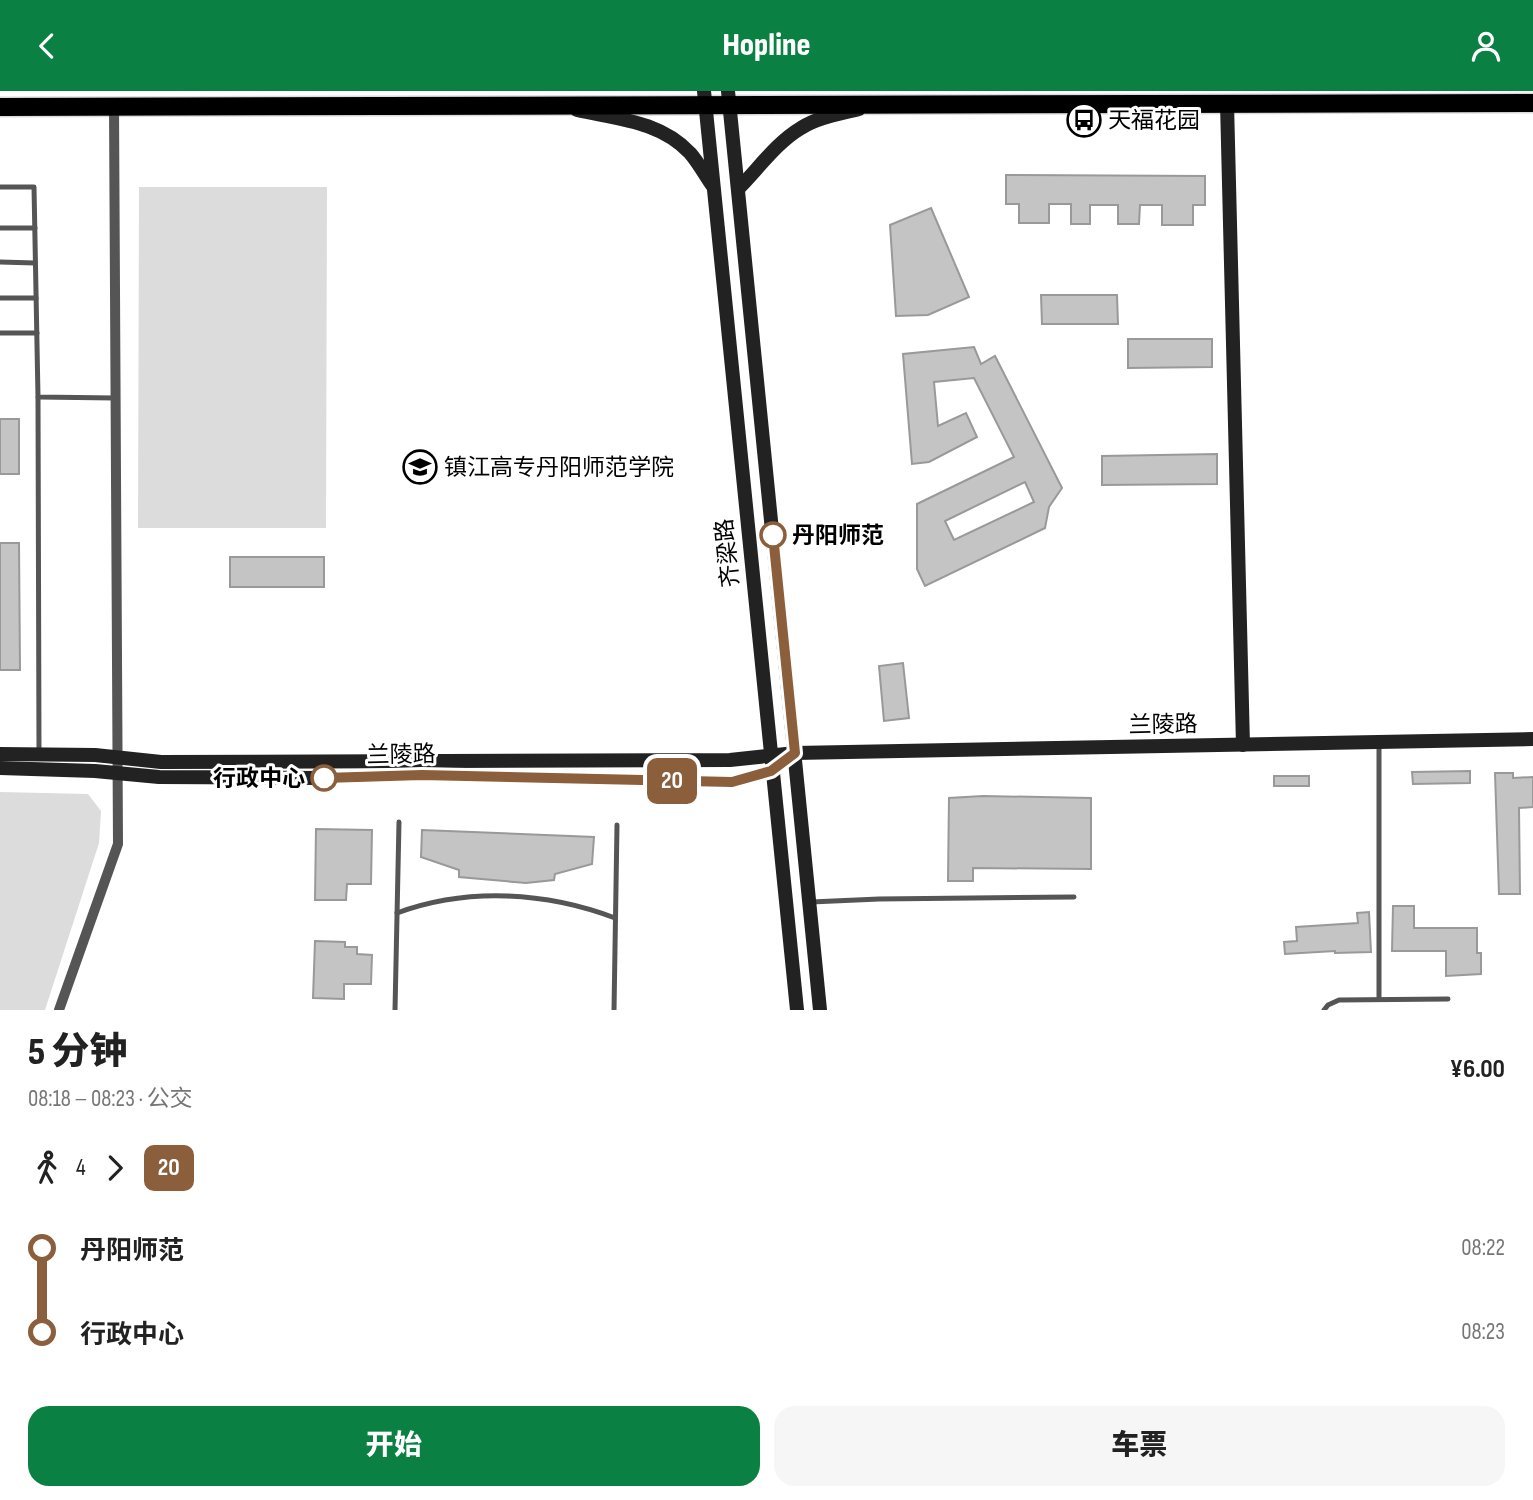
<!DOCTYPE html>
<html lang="zh">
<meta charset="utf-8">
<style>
:root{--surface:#fff;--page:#f6f6f6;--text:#222;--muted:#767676;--accent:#0b8043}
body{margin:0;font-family:"Sofia Sans Condensed","Noto Sans SC",sans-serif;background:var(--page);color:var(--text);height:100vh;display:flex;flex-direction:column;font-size:26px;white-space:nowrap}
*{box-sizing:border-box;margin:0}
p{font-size:23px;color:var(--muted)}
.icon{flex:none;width:38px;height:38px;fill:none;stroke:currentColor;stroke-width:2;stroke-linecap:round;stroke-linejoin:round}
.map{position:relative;height:919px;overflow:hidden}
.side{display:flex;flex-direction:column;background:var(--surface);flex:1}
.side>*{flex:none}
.badge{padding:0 14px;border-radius:10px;font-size:24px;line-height:46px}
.map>.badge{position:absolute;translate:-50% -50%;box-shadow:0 0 0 4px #fff}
.legs{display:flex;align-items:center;gap:10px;height:77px;padding:0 28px;font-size:23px}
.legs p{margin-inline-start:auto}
.overview{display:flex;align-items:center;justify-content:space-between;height:119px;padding:0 28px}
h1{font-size:38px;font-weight:800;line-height:52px}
.primary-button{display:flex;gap:14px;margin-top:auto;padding:14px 28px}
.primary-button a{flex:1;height:80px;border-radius:21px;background:var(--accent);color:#fff;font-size:28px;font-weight:800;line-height:80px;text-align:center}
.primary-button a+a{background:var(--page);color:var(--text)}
ul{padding:0 28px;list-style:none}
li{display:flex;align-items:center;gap:24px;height:84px;font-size:26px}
li i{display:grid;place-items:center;width:10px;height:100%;margin:0 9px;background:currentColor}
li i::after{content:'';width:18px;height:18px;margin:-9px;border:5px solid;border-radius:50%;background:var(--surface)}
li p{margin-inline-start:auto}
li:first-child i{background:linear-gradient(#0000 50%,currentColor 0)}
li:last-child i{background:linear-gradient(currentColor 50%,#0000 0)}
header{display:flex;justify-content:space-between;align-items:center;height:91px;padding:0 28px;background:var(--accent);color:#fff;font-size:32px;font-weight:800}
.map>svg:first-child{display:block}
</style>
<header><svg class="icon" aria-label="back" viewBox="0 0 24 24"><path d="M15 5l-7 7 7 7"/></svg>Hopline<svg class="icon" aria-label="person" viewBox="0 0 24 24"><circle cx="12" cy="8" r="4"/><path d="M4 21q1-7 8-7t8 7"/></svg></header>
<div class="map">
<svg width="1533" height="919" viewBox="0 0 1533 919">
<rect width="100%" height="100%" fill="#fff"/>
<g fill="#dcdcdc">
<polygon points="139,96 327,96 326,437 138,437"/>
<polygon points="0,701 88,703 101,720 99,752 45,919 0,919"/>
</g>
<g fill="#c4c4c4" stroke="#999" stroke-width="2" fill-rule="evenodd">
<polygon points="1006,84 1205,85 1205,114 1193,114 1193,134 1162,134 1162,114 1140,114 1139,133 1118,133 1118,114 1090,114 1090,133 1071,133 1071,113 1049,113 1049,132 1019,132 1019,113 1006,113"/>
<polygon points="931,117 969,206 928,224 896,225 890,134"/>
<polygon points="1041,204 1117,204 1118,233 1042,233"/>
<polygon points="1128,248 1212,248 1212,276 1128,277"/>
<path d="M974,256L981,273L995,265L1062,397L1049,416L1045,437L925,495L917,478V413L1014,366L974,287L934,291L938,335L966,322L977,346L929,371L912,373L903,263ZM1025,391L1034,411L954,449L945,430Z"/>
<rect x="0" y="328" width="19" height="55"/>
<polygon points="1217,363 1217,393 1102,394 1102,365"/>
<polygon points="0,452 19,452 20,579 0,579"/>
<rect x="230" y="466" width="94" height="30"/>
<polygon points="903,572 909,627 884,630 879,575"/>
<polygon points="1470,680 1470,692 1413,693 1412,681"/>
<polygon points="1495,682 1513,682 1513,687 1533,686 1533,716 1519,717 1520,803 1499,803"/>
<rect x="1274" y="685" width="35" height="10"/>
<polygon points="983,705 1091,707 1091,778 973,777 973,790 948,790 949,707"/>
<polygon points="316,738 372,739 371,793 347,793 346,809 315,809"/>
<polygon points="422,739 594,746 592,773 555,783 554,789 526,792 459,786 459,779 421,766"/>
<polygon points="1393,815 1414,815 1414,837 1477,837 1477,862 1481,862 1481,883 1446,885 1446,860 1392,860"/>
<polygon points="1369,821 1371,861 1335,862 1335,860 1285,863 1284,851 1297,850 1296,836 1358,832 1357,822"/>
<polygon points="315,850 345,851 345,856 357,856 357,863 372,864 371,893 344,893 344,908 313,907"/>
</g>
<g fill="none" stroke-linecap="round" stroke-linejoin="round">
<defs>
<polyline id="primary" points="0,16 1533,12"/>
</defs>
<use href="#primary" stroke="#dbdbdb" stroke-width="21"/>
<g stroke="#555" stroke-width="5">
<polyline points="0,96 34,96 38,306 115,307"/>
<polyline points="0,137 35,137"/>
<polyline points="0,171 35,172"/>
<polyline points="0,207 36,207"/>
<polyline points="0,242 37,242"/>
<polyline points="38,306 39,663"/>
<polyline points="811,811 879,808 1074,806"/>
<path d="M397,822C468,796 546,801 615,827"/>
<polyline points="1379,907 1379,652"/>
<polyline points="395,919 399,731"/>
<polyline points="614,919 617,734"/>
<polyline points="1324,919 1328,914 1339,909 1448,908"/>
</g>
<polyline stroke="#555" stroke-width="10" points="59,919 118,753 114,15"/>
<g stroke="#222" stroke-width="14">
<polyline points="704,0 797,919"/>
<polyline points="728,0 820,919"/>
<polyline points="1227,12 1243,654"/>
<path d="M577,19C617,28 660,30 690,62C698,71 705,84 712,94"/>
<path d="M738,98C759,77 776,52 801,37C818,26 840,23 859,18"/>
<polyline points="0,663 95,664 161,671 730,669 795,662 1533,648"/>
<polyline points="0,677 95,680 159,686 318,687 421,684 732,691 771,680 779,674"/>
</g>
<use href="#primary" stroke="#000" stroke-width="18"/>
</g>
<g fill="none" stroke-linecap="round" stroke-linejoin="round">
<defs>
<polyline id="line-1" points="324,687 422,684 732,691 771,680 795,662 773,444"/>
</defs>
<use href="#line-1" stroke="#fff" stroke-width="16"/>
<use href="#line-1" stroke="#8b5e3c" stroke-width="10"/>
</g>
<defs>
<symbol id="bus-ring" viewBox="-11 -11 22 22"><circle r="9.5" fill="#fff" stroke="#000" stroke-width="1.5"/><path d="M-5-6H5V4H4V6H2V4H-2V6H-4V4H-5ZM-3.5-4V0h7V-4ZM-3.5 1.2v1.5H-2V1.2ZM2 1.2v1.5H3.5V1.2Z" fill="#000"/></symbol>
<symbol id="school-ring" viewBox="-11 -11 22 22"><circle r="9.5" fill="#fff" stroke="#000" stroke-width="1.5"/><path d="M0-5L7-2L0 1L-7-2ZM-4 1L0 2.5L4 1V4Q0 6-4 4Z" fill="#000"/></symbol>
</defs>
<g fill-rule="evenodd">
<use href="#bus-ring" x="1065" y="10" width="38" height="38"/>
<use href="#school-ring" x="401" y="357" width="38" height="38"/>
</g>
<g fill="#fff" stroke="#8b5e3c" stroke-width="3.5">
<circle cx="773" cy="444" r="12"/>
<circle cx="324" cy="687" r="12"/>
</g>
<g text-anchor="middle" stroke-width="6" stroke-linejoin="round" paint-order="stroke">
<g font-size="23" fill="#000" stroke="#fff" text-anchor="start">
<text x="1108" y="37">天福花园</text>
<text x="444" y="384">镇江高专丹阳师范学院</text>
</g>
<g font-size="23" font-weight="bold" fill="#000" stroke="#fff" text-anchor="start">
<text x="792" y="452">丹阳师范</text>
<text x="305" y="695" text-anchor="end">行政中心</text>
</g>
<g font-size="23" fill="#000" stroke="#fff">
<text transform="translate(727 462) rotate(-96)" y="8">齐梁路</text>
<text transform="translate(1163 633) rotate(-1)" y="8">兰陵路</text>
<text transform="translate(401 663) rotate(-1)" y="8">兰陵路</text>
</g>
</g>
</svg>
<b class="badge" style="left:672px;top:690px;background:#8b5e3c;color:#fff">20</b>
</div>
<section class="side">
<div class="overview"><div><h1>5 分钟</h1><p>08:18 – 08:23 · 公交</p></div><b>¥6.00</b></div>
<div class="legs"><svg class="icon" aria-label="walk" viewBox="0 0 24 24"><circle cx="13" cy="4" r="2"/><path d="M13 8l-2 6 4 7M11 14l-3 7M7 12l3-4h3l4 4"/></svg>4<svg class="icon" aria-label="forward" viewBox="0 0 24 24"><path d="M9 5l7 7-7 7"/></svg><b class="badge" style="background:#8b5e3c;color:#fff">20</b></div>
<ul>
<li><i style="color:#8b5e3c"></i><b>丹阳师范</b><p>08:22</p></li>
<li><i style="color:#8b5e3c"></i><b>行政中心</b><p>08:23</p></li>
</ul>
<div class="primary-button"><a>开始</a><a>车票</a></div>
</section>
